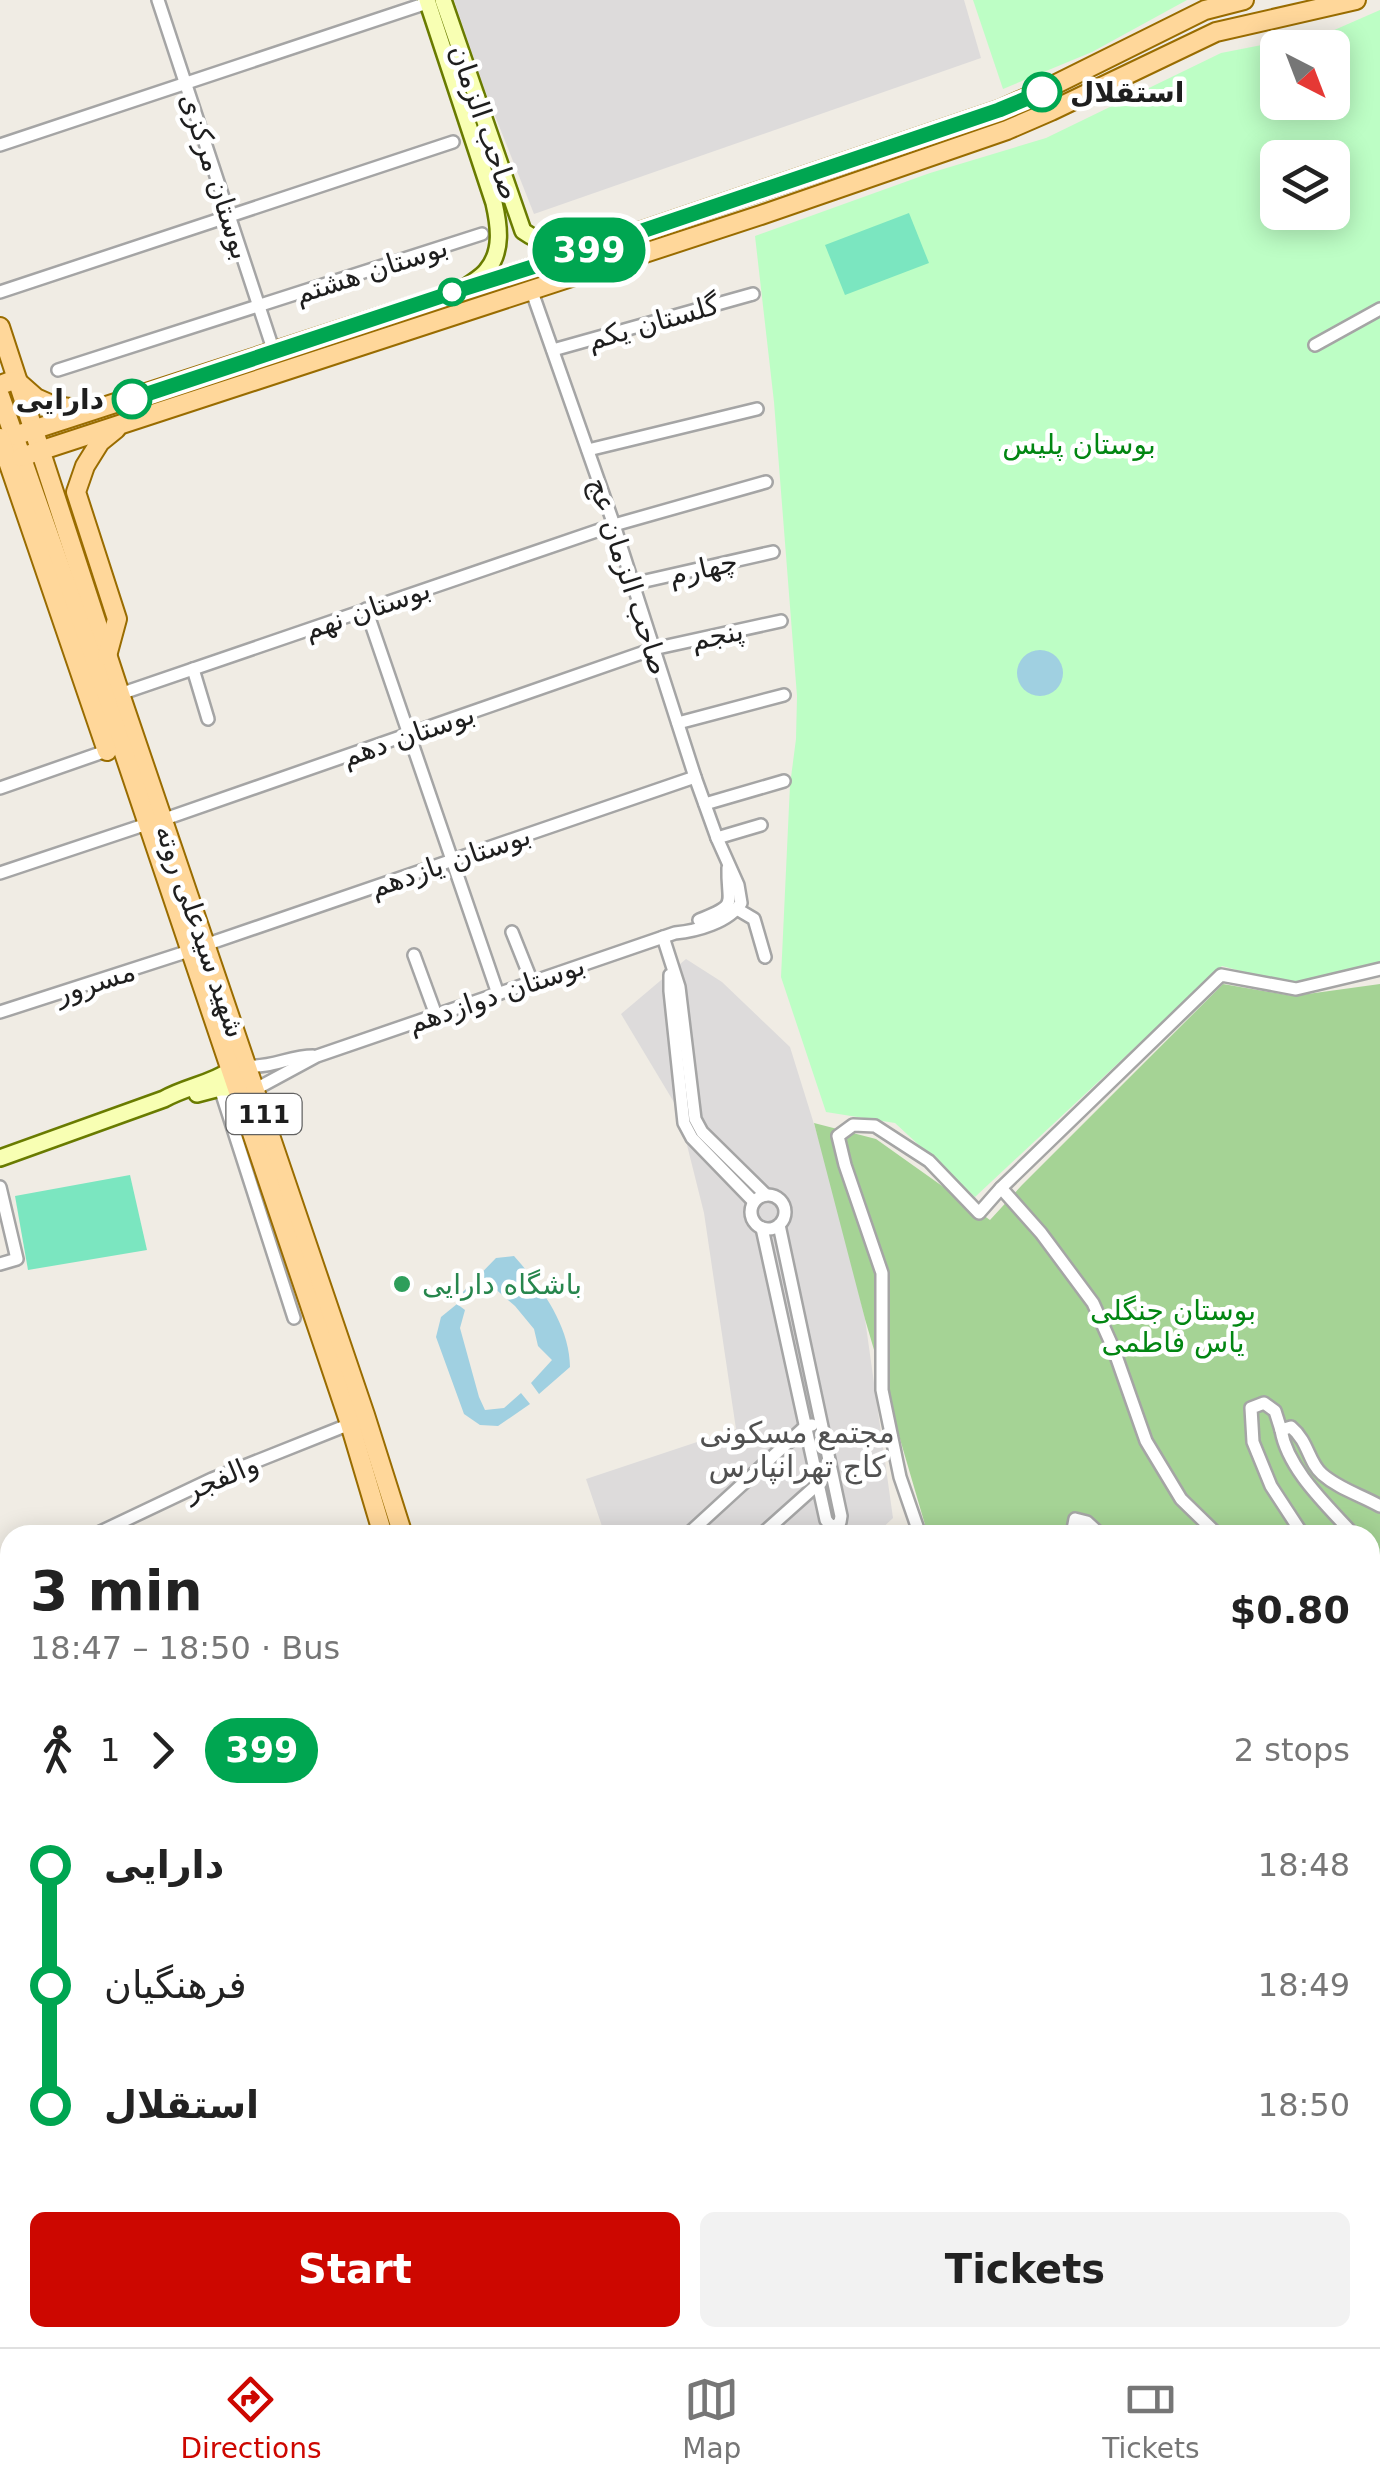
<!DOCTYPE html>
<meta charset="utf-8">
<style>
:root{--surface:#fff;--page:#f2f2f2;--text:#222;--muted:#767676;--line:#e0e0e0;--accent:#cd0700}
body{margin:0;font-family:"DejaVu Sans","Noto Sans Arabic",sans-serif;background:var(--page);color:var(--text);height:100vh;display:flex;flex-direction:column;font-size:38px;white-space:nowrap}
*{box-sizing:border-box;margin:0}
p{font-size:32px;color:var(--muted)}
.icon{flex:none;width:55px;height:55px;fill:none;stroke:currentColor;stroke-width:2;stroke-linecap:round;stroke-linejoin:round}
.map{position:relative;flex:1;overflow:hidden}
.panel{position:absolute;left:0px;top:1525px;width:1380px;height:822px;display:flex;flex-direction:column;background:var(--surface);border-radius:30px 30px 0 0;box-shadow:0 5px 25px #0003}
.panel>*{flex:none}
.badge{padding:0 20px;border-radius:32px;font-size:35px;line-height:65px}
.needle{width:65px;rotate:138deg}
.controls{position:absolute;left:1260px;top:30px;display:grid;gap:20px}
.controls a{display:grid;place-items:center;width:90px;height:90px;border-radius:15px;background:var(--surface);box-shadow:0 5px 25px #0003;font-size:50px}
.map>.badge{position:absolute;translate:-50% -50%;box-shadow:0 0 0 5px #fff}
.legs{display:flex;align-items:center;gap:15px;height:110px;padding:0 30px;font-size:32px}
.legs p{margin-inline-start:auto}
.headline{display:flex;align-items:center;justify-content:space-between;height:170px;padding:0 30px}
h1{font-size:55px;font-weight:700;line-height:75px}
.button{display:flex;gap:20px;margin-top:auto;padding:20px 30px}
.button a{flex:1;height:115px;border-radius:15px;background:var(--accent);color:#fff;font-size:40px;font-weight:700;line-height:115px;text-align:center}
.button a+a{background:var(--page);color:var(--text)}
ul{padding:0 30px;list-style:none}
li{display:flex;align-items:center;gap:35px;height:120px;font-size:38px}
li i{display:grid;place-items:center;width:15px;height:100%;margin:0 12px;background:currentColor}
li i::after{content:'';width:25px;height:25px;margin:-12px;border:8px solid;border-radius:50%;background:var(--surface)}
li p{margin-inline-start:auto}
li:first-child i{background:linear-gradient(#0000 50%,currentColor 0)}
li:last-child i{background:linear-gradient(currentColor 50%,#0000 0)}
.tab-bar{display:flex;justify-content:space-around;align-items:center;height:140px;border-top:2px solid var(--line);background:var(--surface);font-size:28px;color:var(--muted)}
.tab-bar a{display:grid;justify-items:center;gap:5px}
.tab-bar .on{color:var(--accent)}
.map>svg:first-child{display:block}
</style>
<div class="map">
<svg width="1380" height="2347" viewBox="0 0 1380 2347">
<rect width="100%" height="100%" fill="#f0ece4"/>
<g fill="#dddbdb">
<polygon points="454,0 964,0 981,58 534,214 484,88"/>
<polygon points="686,959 722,982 790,1047 833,1185 865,1319 893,1518 875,1535 605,1535 586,1479 736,1429 704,1213 678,1109 621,1014"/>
</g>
<polygon fill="#a5d395" points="1223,984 1293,996 1380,984 1380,2347 721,2347 718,2338 1370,2338 1370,1535 928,1535 865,1319 814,1123 876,1139 990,1220 1022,1185"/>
<g fill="#bdfec5" fill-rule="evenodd">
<polygon points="973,0 1187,0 1092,52 1003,89"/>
<path d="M1380,10V963L1294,985L1222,966L975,1197L895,1123L826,1112L781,977L790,785L796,739L797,696L774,402L755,236L930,173L1046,138L1221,53L1332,31ZM1278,48H1332V102H1278ZM1278,158H1332V212H1278Z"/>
<polygon points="0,1611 10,1617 10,2338 633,2338 637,2347 0,2347"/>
</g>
<g fill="#7be6c0">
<polygon points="909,213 929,263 845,295 825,245"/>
<polygon points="130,1175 147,1250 28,1270 15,1196"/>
</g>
<g fill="#a0d0e1">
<circle cx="1040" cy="673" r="23"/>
<path d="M514,1256C540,1285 570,1326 570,1367L539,1394L531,1383L552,1360L538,1346L534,1329L515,1306L492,1286H482L478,1293L468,1302L461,1294L496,1258Z"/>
<polygon points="457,1304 465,1310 460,1328 479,1397 485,1410 504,1408 521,1393 530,1404 498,1426 480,1425 464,1414 436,1337 441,1317"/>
</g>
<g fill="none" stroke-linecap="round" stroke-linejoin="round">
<defs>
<g id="minor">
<polyline points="158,0 274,352"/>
<polyline points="0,145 427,3"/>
<polyline points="0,292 453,142"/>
<polyline points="1315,345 1380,309"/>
<polyline points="553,350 753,294"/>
<polyline points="58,370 482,234"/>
<polyline points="588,450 757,409"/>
<polyline points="632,584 773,552"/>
<polyline points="366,609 498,994"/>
<polyline points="193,669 208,719"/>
<polyline points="120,694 614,525 766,482"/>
<polyline points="678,723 784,695"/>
<polyline points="0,788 109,750"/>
<polyline points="705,804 784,781"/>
<polyline points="162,820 653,649 781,621"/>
<polyline points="717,838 761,825"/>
<polyline points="0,873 147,824"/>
<polyline points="737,909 754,919 765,957"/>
<path d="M699,920C740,904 727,905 728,868"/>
<polyline points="512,932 532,982"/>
<polyline points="663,937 679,987 695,1119 702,1132 766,1195"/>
<polyline points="205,945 695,777"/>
<polyline points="414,955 436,1015"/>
<polyline points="670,975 670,991 684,1123 692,1138 754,1202"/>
<polyline points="0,1012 189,951"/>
<path d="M248,1066C271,1068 290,1056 313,1056"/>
<polyline points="220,1088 294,1318"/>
<path d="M256,1089L317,1056L675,933C697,931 729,922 741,903L738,885L717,838L695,777L614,525L531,289"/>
<polyline points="0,1187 17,1259 0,1264"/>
<polyline points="1001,1188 1221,975 1296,989 1380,969"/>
<circle cx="768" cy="1212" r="17"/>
<polyline points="762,1228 826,1520 830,1525 835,1526 840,1522 841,1516 779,1225"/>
<polyline points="1281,1430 1275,1411 1264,1403 1251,1408 1253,1442 1271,1486 1303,1535"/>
<polyline points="94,1535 212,1479 350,1424"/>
<polyline points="687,1535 806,1426 812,1425"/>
<polyline points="761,1535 818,1484"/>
<polyline points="920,1535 900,1477 882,1390 882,1273 845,1165 838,1136 853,1125 875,1126 929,1161 979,1213 1001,1188 1041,1233 1093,1303 1114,1350 1146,1441 1181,1499 1218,1535"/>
<polyline points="1072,1535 1075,1519 1087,1522 1101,1535"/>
<path d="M1354,1535C1327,1505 1288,1470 1281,1430L1291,1427C1309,1442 1308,1462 1322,1474C1339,1489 1361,1495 1380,1506"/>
<polyline points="1370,1556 1380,1577"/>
<polyline points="0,1599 10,1605"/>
<polyline points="1370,1835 1380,1846"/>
<polyline points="1370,2259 1380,2268"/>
<polyline points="0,2277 9,2347"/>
<polyline points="34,2338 34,2347"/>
<polyline points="336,2338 341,2347"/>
<polyline points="721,2338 724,2347"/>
<polyline points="980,2338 986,2347"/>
<polyline points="1060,2338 1064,2347"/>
<polyline points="1271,2338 1282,2347"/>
<polyline points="815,2347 819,2338"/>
<polyline points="1299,2347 1305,2338"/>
</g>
<g id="secondary">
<path d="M427,0L494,203C499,225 503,251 487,270C482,277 472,282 466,287"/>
<path d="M443,0L523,231C543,245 559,248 583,248"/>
<polyline points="197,1094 220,1088 236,1088"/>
<path d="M0,1158L164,1099C185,1087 210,1084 231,1070"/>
</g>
<g id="primary">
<polyline points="0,327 120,694 365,1415 403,1535"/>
<polyline points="0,385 11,381 19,383 36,398 54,406 86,410"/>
<polyline points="0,396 90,652 350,1424 383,1535"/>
<polyline points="14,436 592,248 999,110 1042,91 1205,10 1244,0"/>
<polyline points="0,438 107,751"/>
<polyline points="21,457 761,215 1007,130 1051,111 1216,32 1356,0"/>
<polyline points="107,656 117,619 76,492 85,466 100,442 116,429"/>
</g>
<g id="trunk">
<polyline points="644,2338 647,2347"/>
<polyline points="667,2338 670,2347"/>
</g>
</defs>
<use href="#minor" stroke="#a5a5a5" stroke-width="16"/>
<use href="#secondary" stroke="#697b00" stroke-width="20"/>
<use href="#primary" stroke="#996c00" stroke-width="22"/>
<use href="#trunk" stroke="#e91657" stroke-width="22"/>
<use href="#minor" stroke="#fff" stroke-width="11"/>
<use href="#secondary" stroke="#f8ffb3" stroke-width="15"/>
<use href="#primary" stroke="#ffd79a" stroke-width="18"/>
<use href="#trunk" stroke="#f6ae98" stroke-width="18"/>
</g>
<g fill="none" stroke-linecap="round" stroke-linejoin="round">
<defs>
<polyline id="line-1" points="132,399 463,289 592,248 999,110 1042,92"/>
</defs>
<use href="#line-1" stroke="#fff" stroke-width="22"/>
<use href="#line-1" stroke="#00a651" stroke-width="15"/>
</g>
<g fill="#fff" stroke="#00a651" stroke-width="5">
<circle cx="1042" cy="92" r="18"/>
<circle cx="452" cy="292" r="12"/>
<circle cx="132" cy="399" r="18"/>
</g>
<circle fill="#2e9e5b" stroke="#fff" stroke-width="4" cx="402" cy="1284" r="10"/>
<g text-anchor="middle" stroke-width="9" stroke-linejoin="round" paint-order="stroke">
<rect fill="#fff" stroke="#626262" stroke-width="2.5" x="226.5" y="1094" width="75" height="40" rx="8"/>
<g font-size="25" font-weight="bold" fill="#1e1e1e">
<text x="264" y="1123">111</text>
</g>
<g font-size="28" font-weight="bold" fill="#1e1e1e" stroke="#fff" text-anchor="start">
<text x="1070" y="102">استقلال</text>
<text x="104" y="409" text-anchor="end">دارایی</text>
</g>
<g font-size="28" fill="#1e1e1e" stroke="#fff">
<text transform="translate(485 122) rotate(71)" y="10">صاحب الزمان</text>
<text transform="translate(216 176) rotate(72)" y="10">بوستان مرکزی</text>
<text transform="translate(371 270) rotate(-18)" y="10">بوستان هشتم</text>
<text transform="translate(653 322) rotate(-16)" y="10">گلستان یکم</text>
<text transform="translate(703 568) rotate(-13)" y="10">چهارم</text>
<text transform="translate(629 576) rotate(72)" y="10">صاحب الزمان عج</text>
<text transform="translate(367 609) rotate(-19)" y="10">بوستان نهم</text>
<text transform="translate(717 635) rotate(-12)" y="10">پنجم</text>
<text transform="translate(408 735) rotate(-19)" y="10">بوستان دهم</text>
<text transform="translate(450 861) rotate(-19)" y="10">بوستان یازدهم</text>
<text transform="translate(201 931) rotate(71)" y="10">شهید سیدعلی روته</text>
<text transform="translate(95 982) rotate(-18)" y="10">مسرور</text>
<text transform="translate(496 994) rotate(-19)" y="10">بوستان دوازدهم</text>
<text transform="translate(221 1477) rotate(-23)" y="10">والفجر</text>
</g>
<g font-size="28" fill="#028612" stroke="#fff">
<text x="1079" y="454">بوستان پلیس</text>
<text x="1173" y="1320">بوستان جنگلی<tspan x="1173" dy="32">یاس فاطمی</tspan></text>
</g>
<g font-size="28" fill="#27864d" stroke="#fff" text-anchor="start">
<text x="422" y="1294">باشگاه دارایی</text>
</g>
<g font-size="30" fill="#515151" stroke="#fff">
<text x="797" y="1443">مجتمع مسکونی<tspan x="797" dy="34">کاج تهرانپارس</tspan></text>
</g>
</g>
</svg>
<div class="controls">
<a><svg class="needle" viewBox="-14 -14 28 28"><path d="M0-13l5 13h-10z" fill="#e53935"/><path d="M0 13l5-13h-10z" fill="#767676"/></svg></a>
<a><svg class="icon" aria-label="layers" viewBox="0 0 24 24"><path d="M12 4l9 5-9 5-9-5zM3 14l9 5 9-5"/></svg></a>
</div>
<b class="badge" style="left:589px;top:250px;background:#00a651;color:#fff">399</b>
<section class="panel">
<div class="headline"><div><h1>3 min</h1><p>18:47 – 18:50 · Bus</p></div><b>$0.80</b></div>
<div class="legs"><svg class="icon" aria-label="walk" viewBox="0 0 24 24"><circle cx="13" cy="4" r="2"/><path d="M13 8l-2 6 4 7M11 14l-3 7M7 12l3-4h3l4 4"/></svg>1<svg class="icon" aria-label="forward" viewBox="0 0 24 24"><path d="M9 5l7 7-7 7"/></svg><b class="badge" style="background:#00a651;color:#fff">399</b><p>2 stops</p></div>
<ul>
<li><i style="color:#00a651"></i><b>دارایی</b><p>18:48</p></li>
<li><i style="color:#00a651"></i><span>فرهنگیان</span><p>18:49</p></li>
<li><i style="color:#00a651"></i><b>استقلال</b><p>18:50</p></li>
</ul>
<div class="button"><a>Start</a><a>Tickets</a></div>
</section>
</div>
<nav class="tab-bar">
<a class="on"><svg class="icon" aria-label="directions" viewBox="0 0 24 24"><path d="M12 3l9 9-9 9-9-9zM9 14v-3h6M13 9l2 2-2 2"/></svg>Directions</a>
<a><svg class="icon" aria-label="map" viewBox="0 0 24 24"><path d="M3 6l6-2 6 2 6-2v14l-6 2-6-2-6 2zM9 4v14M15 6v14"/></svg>Map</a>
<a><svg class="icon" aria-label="tickets" viewBox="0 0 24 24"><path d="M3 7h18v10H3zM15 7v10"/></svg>Tickets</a>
</nav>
